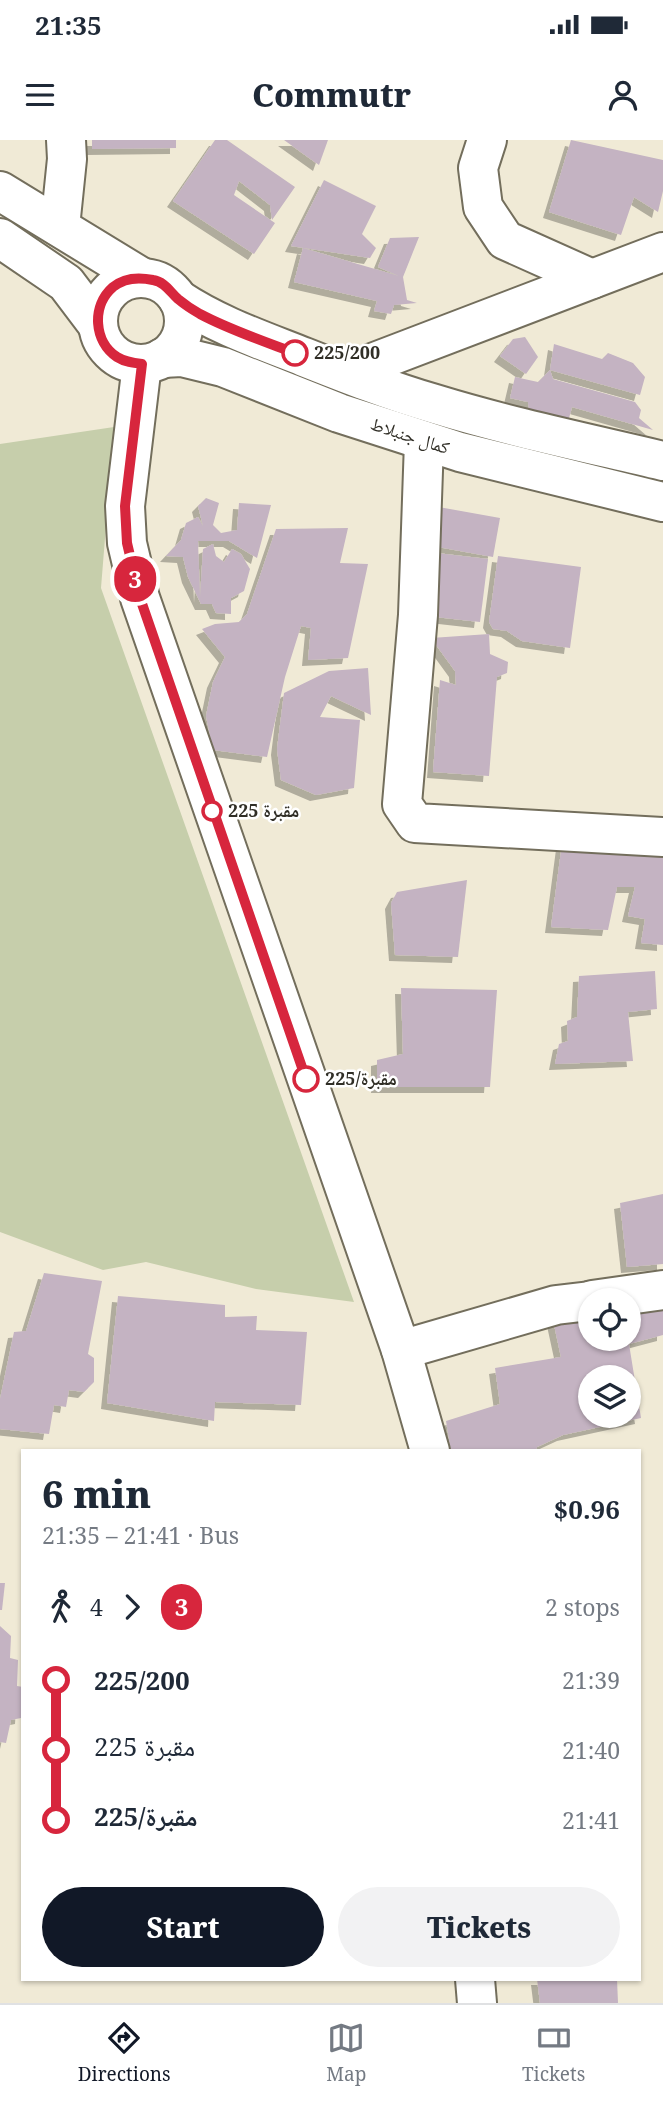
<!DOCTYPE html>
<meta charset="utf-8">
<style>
:root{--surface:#fff;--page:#f2f2f3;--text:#1f2937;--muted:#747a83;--line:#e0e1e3;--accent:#111827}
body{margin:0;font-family:"Noto Serif","Noto Naskh Arabic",serif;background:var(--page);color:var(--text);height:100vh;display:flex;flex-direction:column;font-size:26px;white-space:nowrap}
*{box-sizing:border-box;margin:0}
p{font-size:23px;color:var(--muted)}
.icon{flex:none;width:38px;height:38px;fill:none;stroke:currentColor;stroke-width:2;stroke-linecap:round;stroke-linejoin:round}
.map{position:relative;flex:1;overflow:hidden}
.drawer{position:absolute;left:21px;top:1309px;width:620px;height:532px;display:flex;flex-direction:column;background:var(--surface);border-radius:0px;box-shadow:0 2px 5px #0004}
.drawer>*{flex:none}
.badge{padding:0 14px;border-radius:23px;font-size:24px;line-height:46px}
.fabs{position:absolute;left:578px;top:1148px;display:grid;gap:14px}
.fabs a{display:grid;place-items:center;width:63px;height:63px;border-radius:50%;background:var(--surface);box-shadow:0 2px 5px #0004;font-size:35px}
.map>.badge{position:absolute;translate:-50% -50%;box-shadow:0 0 0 4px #fff}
.legs{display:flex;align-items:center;gap:10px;height:77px;padding:0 21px;font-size:23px}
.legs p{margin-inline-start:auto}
.headline{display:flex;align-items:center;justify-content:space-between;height:119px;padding:0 21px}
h1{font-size:38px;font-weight:800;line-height:52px}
.cta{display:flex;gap:14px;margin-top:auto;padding:14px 21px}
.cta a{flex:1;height:80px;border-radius:42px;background:var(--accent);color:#fff;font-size:28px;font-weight:800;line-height:80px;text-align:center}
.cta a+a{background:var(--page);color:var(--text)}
ul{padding:0 21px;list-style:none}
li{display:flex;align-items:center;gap:24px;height:70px;font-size:26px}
li i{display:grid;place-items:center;width:10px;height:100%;margin:0 9px;background:currentColor}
li i::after{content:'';width:18px;height:18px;margin:-9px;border:5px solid;border-radius:50%;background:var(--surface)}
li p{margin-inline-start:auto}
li:first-child i{background:linear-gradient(#0000 50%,currentColor 0)}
li:last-child i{background:linear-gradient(currentColor 50%,#0000 0)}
.status{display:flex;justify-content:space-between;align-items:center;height:49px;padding:0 35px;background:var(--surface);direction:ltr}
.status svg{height:19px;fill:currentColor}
header{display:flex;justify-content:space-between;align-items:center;height:91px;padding:0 21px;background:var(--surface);font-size:32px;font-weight:800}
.tabs{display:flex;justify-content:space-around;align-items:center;height:98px;border-top:2px solid var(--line);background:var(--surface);font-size:19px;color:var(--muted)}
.tabs a{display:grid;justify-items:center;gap:4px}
.tabs .active{color:var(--accent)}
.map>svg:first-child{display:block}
</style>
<div class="status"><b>21:35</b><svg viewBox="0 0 49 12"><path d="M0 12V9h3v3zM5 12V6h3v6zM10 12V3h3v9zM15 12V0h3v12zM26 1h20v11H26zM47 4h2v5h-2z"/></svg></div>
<header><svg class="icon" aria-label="menu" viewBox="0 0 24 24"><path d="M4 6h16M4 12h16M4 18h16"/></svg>Commutr<svg class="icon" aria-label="person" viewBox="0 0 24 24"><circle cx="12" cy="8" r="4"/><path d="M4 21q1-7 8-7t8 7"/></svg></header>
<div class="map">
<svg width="663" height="1863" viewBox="0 0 663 1863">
<defs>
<filter id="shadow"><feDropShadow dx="-6" dy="6" stdDeviation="0" flood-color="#0004"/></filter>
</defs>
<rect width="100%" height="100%" fill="#f0ead6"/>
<polygon fill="#c6ceab" points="114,287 101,448 354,1162 256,1149 146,1122 103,1130 0,1092 0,304"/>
<g fill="#c4b3c2" fill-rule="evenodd" filter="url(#shadow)">
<polygon points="92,0 176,0 176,8 92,9"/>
<polygon points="215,0 227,0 295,47 272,80 270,65 239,41 234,55 275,83 254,114 173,61"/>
<polygon points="284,0 328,0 319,25"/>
<polygon points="571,0 663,20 663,51 658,72 634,57 621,95 549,72"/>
<polygon points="324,40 376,66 362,94 376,108 370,118 291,106"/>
<polygon points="419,97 403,137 407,160 417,163 394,165 391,174 374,171 377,161 294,142 303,108 399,136 378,127 390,98"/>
<polygon points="525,197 538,217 526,234 500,216 513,199"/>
<polygon points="554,204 602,219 608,213 633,223 645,237 640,255 550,230 553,239 635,262 641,270 639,278 653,290 572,267 568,282 529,272 528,262 510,258 515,237 538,242 550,230"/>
<polygon points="206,358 219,363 213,385 221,393 237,390 239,363 271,365 257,418 229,401 198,401 200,457 203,409 213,404 216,416 224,422 232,409 241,414 250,429 244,451 231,458 231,474 216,473 212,464 201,464 188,437 183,417 166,416 181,400 186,383 198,377 203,386 198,366"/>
<polygon points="422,364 500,378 493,417 427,405"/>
<polygon points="348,388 340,423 368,424 348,518 308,520 311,488 301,486 285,537 267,617 213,610 206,576 213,542 225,517 202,489 215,484 239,482 247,474 276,389"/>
<polygon points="428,412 488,419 480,482 418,475"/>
<polygon points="498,416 581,427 570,508 522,501 507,491 493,489 489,482"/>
<polygon points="489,494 490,514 508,522 507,533 497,537 489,636 433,632 440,540 456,545 455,531 431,498"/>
<polygon points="368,528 371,575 331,556 320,577 360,580 354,648 316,655 281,640 277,609 284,553 329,531"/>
<polygon points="563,696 663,702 663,805 641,803 645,779 628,776 635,747 617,747 608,790 551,787"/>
<polygon points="467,740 458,817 395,815 391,763 397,752"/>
<polygon points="655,831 657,869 628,872 633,921 555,924 559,904 568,901 567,881 577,877 579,836"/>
<polygon points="401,848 497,850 490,947 377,947 377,920 403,914"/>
<polygon points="663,1054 663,1124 627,1127 620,1063"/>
<polygon points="44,1133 102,1141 88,1214 94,1218 94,1242 84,1252 69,1250 66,1267 54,1265 49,1294 0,1289 0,1259 14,1192 26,1191"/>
<polygon points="118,1156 225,1165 225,1177 257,1176 256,1190 307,1192 301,1265 215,1262 214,1281 107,1263"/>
<path d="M663,1164V1195L629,1204L641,1278L563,1295L537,1307L536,1311H451L446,1281L500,1264L495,1228L561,1217L553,1180L590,1175V1199H628V1169ZM590,1237H628V1276H590Z"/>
<polygon points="0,1443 5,1443 2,1470 0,1470"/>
<polygon points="0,1486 11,1496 10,1518 18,1520 17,1546 23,1547 21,1578 11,1580 6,1603 0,1602"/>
<polygon points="537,1839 617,1839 618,1863 540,1863"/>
</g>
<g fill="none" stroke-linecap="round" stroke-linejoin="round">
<defs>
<g id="minor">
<polyline points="487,0 478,28 483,67 505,100 592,139"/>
<polyline points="60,87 67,19 66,0"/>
<polyline points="142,224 125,366 127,403 140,458 401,1210 430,1311"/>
<polyline points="346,233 663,112"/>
<polyline points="424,302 418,475 402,664 415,683 663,697"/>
<polyline points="592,1160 663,1150"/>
<polyline points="401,1210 556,1165 590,1161"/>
<polyline points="475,1839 477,1863"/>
</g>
<g id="secondary">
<polyline points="0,51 141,137"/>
<polyline points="0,98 66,143 97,184"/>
<circle cx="141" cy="181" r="43"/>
<path d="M178,159C217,185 261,200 304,217C347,234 390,251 435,264C510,287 587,303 663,321"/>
<polyline points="162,218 182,217 223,227 339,273 460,312 663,362"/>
</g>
</defs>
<use href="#minor" stroke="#736e5c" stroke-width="42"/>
<use href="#secondary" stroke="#736e5c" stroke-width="42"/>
<use href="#minor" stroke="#fff" stroke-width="38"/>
<use href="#secondary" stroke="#fff" stroke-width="38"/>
</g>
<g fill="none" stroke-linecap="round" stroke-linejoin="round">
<defs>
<path id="line-1" d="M295,213C263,201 230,190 200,174C193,170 184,164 178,159C170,152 165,142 153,140C139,137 124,138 113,147C91,166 94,202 117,217C125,222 133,223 142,224L125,366L127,403L140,458L306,939"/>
</defs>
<use href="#line-1" stroke="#fff" stroke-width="16"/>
<use href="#line-1" stroke="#d7263d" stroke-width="10"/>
</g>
<g fill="#fff" stroke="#d7263d" stroke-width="3.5">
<circle cx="295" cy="213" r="12"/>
<circle cx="212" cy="671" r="9"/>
<circle cx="306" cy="939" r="12"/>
</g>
<g text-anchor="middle" stroke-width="5" stroke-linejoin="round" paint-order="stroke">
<g font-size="18" font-weight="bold" fill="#302e26" stroke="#fff" text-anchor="start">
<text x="314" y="219">225/200</text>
<text x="228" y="677">مقبرة 225</text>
<text x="325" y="945">مقبرة/225</text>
</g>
<g font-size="18" fill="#302e26" stroke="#fff">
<text transform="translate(410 296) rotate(18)" y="6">كمال جنبلاط</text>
</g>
</g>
</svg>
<div class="fabs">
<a><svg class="icon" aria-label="locate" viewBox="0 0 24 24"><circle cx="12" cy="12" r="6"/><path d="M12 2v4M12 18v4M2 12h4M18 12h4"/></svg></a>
<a><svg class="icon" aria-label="layers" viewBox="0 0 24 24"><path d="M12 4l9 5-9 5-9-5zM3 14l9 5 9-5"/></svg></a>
</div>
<b class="badge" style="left:135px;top:439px;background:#d7263d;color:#fff">3</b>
<section class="drawer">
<div class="headline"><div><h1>6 min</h1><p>21:35 – 21:41 · Bus</p></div><b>$0.96</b></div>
<div class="legs"><svg class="icon" aria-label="walk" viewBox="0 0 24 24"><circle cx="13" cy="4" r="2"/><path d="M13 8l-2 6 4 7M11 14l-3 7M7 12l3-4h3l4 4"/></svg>4<svg class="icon" aria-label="forward" viewBox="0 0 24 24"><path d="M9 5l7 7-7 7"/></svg><b class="badge" style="background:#d7263d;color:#fff">3</b><p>2 stops</p></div>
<ul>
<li><i style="color:#d7263d"></i><b>225/200</b><p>21:39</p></li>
<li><i style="color:#d7263d"></i><span>مقبرة 225</span><p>21:40</p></li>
<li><i style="color:#d7263d"></i><b>مقبرة/225</b><p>21:41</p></li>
</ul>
<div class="cta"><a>Start</a><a>Tickets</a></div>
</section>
</div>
<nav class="tabs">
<a class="active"><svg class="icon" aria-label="directions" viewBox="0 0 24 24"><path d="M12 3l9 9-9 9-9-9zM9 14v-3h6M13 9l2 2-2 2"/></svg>Directions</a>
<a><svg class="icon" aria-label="map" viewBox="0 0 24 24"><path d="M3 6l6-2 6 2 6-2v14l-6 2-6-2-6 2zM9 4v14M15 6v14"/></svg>Map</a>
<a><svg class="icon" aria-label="tickets" viewBox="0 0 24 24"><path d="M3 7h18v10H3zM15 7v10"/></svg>Tickets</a>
</nav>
